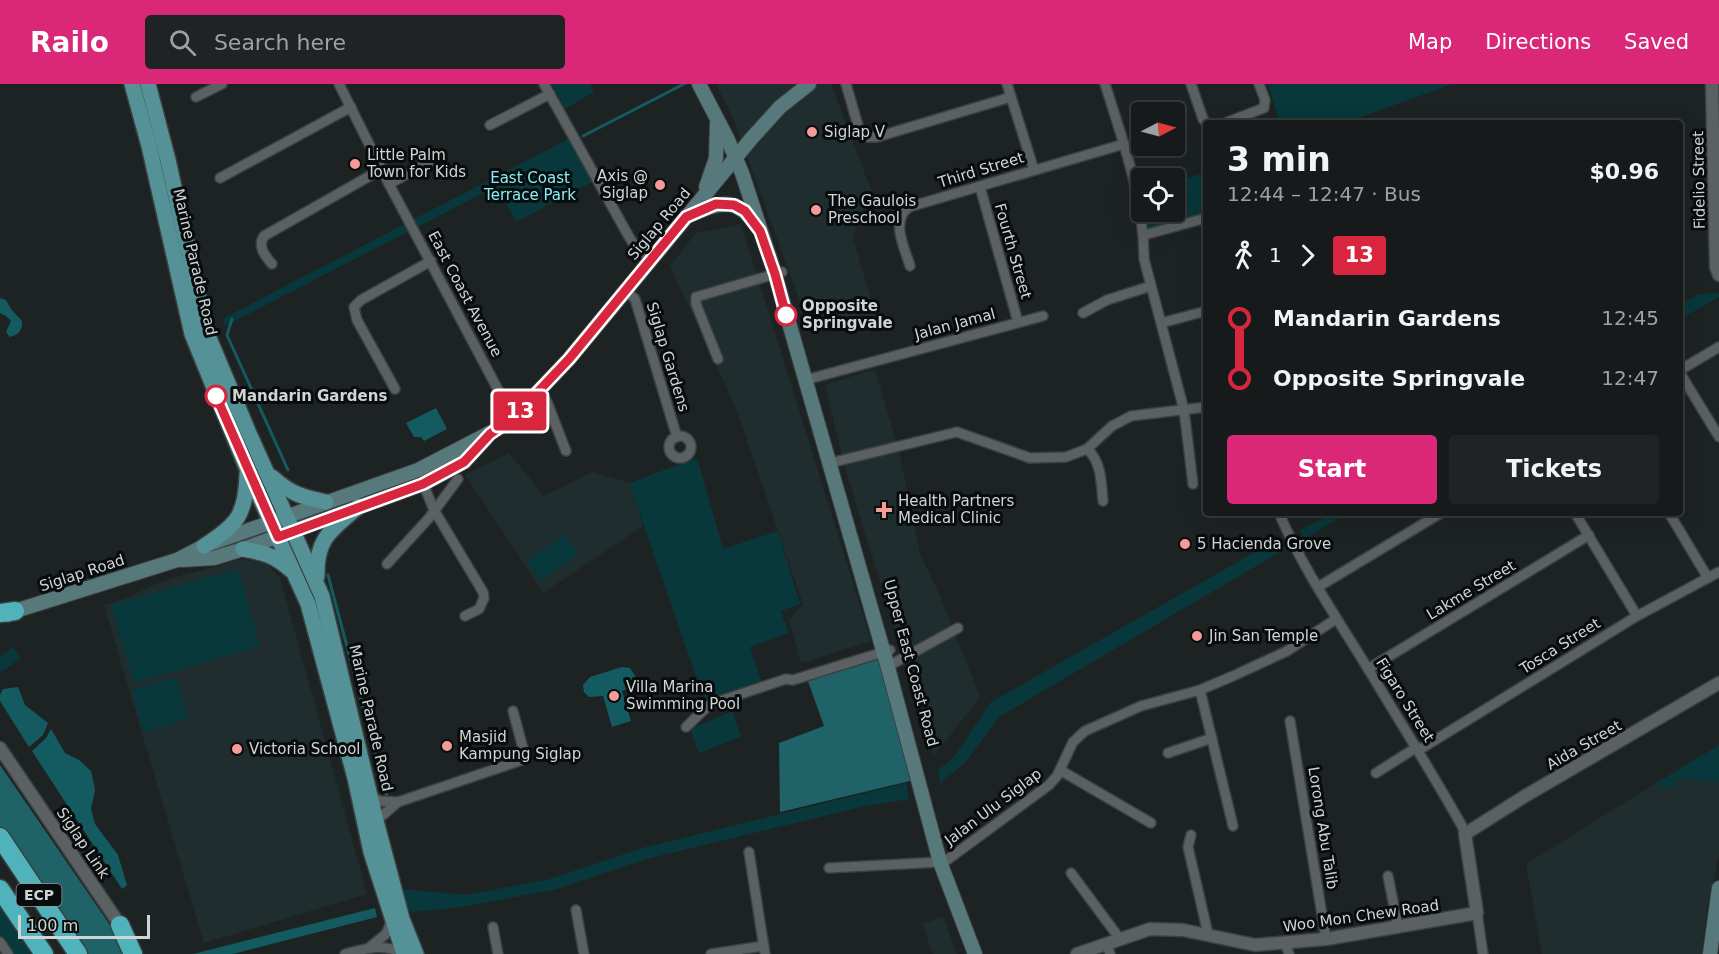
<!DOCTYPE html>
<meta charset="utf-8">
<style>
:root{--surface:#161a1a;--page:#1f2323;--text:#f1f3f6;--muted:#9ea1a2;--line:#353839;--accent:#db2777}
body{margin:0;font-family:"DejaVu Sans",sans-serif;background:var(--page);color:var(--text);height:100vh;display:flex;flex-direction:column;font-size:22px;white-space:nowrap}
*{box-sizing:border-box;margin:0}
p{font-size:20px;color:var(--muted)}
.icon{flex:none;width:33px;height:33px;fill:none;stroke:currentColor;stroke-width:2;stroke-linecap:round;stroke-linejoin:round}
.map{position:relative;flex:1;overflow:hidden}
.panel{position:absolute;left:1203px;top:36px;width:480px;height:396px;display:flex;flex-direction:column;background:var(--surface);border-radius:6px;box-shadow:0 6px 24px #0002,0 0 0 2px var(--line)}
.panel>*{flex:none}
.badge{padding:0 12px;border-radius:4px;font-size:21px;line-height:39px}
.needle{width:39px;rotate:84deg}
.tools{position:absolute;left:1131px;top:18px;display:grid;gap:12px}
.tools a{display:grid;place-items:center;width:54px;height:54px;border-radius:6px;background:var(--surface);box-shadow:0 6px 24px #0002,0 0 0 2px var(--line);font-size:30px}
.scale{position:absolute;left:18px;bottom:15px;width:132px;box-sizing:border-box;padding-left:6px;border:3px solid #d0d4d4;border-top:0;font-size:16px;line-height:21px;white-space:nowrap;color:#d0d4d4;-webkit-text-stroke:4px #090c0c;paint-order:stroke}
.map>.badge{position:absolute;translate:-50% -50%;box-shadow:0 0 0 3px #fff}
.legs{display:flex;align-items:center;gap:9px;height:66px;padding:0 24px;font-size:20px}
.legs p{margin-inline-start:auto}
.overview{display:flex;align-items:center;justify-content:space-between;height:102px;padding:0 24px}
h1{font-size:33px;font-weight:600;line-height:45px}
.primary-button{display:flex;gap:12px;margin-top:auto;padding:12px 24px}
.primary-button a{flex:1;height:69px;border-radius:6px;background:var(--accent);color:#fff;font-size:24px;font-weight:600;line-height:69px;text-align:center}
.primary-button a+a{background:var(--page);color:var(--text)}
ul{padding:0 24px;list-style:none}
li{display:flex;align-items:center;gap:21px;height:60px;font-size:22px}
li i{display:grid;place-items:center;width:9px;height:100%;margin:0 8px;background:currentColor}
li i::after{content:'';width:15px;height:15px;margin:-8px;border:4px solid;border-radius:50%;background:var(--surface)}
li p{margin-inline-start:auto}
li:first-child i{background:linear-gradient(#0000 50%,currentColor 0)}
li:last-child i{background:linear-gradient(currentColor 50%,#0000 0)}
header{display:flex;align-items:center;gap:36px;box-sizing:border-box;height:84px;padding:0 30px;background:var(--accent);color:#fff}
header strong{font-size:28px}
nav{display:flex;gap:33px;margin-inline-start:auto;font-size:21px}
.search{width:420px;height:54px;background:var(--page);display:flex;align-items:center;gap:15px;box-sizing:border-box;padding:0 21px;border-radius:6px;color:var(--muted);font-size:22px}
.map>svg:first-child{display:block}
</style>
<header>
<strong>Railo</strong>
<div class="search"><svg class="icon" aria-label="search" viewBox="0 0 24 24"><circle cx="10" cy="10" r="6"/><path d="M15 15l6 6"/></svg>Search here</div>
<nav><a>Map</a><a>Directions</a><a>Saved</a></nav>
</header>
<div class="map">
<svg width="1719" height="870" viewBox="0 0 1719 870">
<rect width="100%" height="100%" fill="#1d2323"/>
<g fill="#202d2e">
<polygon points="716,0 831,0 871,106 853,154 876,231 812,250 733,34"/>
<polygon points="741,140 871,557 801,579 789,536 803,520 736,324 670,182 696,149"/>
<polygon points="875,285 899,368 920,470 936,503 980,613 934,672 845,384 825,301"/>
<polygon points="509,369 544,412 593,388 629,399 643,442 543,509 465,391"/>
<polygon points="242,475 267,480 280,494 367,810 204,859 104,521 129,513 160,498"/>
<polygon points="1677,694 1719,698 1719,772 1707,822 1702,870 1542,870 1526,780 1653,701 1675,704"/>
<polygon points="943,833 957,870 933,870 922,840"/>
</g>
<g fill="#08383b">
<polygon points="552,0 590,0 594,8 565,25"/>
<polygon points="1268,0 1453,0 1344,39 1280,39"/>
<polygon points="572,53 596,96 516,138 497,102 225,242 222,235"/>
<polygon points="1206,88 1206,132 1149,146 1147,128 1174,128 1175,98"/>
<polygon points="1719,209 1719,213 1680,235 1680,221 1699,210"/>
<polygon points="697,374 723,465 778,447 800,520 781,527 788,549 750,563 763,603 706,621 629,399"/>
<polygon points="1329,429 1347,429 1304,455 1300,446 1324,434"/>
<polygon points="565,451 578,470 540,497 527,477"/>
<polygon points="1280,454 1285,465 999,633 965,679 940,699 938,686 954,673 991,618"/>
<polygon points="238,485 260,562 134,599 111,521"/>
<polygon points="13,563 21,574 0,589 0,572"/>
<polygon points="176,593 188,635 144,648 131,606"/>
<polygon points="733,627 741,653 699,669 690,645"/>
<polygon points="1719,661 1719,698 1677,694 1675,704 1653,701"/>
<polygon points="906,699 909,715 862,723 650,774 554,806 455,824 408,828 403,805 465,811 550,795 646,763"/>
<polygon points="0,807 42,870 0,870"/>
</g>
<g fill="#1f6369">
<polygon points="881,566 918,695 780,728 779,659 824,642 805,589"/>
<polygon points="0,681 112,844 135,870 76,870 0,757"/>
</g>
<g fill="#135b60">
<path d="M0,214L6,216L11,225L22,237C23,246 18,251 10,253L6,248L11,237L6,232L0,229Z"/>
<polygon points="436,324 447,345 424,357 421,353 414,353 406,339"/>
<polygon points="622,583 630,584 636,593 632,603 622,607 631,637 612,643 603,612 589,613 584,608 583,601 590,593"/>
<polygon points="18,603 25,621 48,639 43,651 29,663 0,617 0,611 3,605"/>
<polygon points="51,645 65,669 79,676 91,687 95,706 91,725 95,740 118,771 127,801 122,805 32,667 46,654"/>
<polygon points="375,824 377,833 233,870 193,870"/>
</g>
<g fill="none" stroke-linecap="round" stroke-linejoin="round">
<g stroke="#135b60" stroke-width="3">
<polyline points="583,52 684,0"/>
<polyline points="232,235 227,251 288,386"/>
<polyline points="328,491 387,713"/>
</g>
<defs>
<g id="minor">
<polyline points="339,0 389,100 513,334"/>
<polyline points="544,0 628,151 634,161 651,175"/>
<polyline points="846,0 859,45 865,53 877,53 1011,13"/>
<polyline points="1007,0 1034,86"/>
<path d="M1105,0C1123,57 1144,115 1144,175L1184,326L1193,400"/>
<polyline points="1191,0 1203,35 1206,39"/>
<polyline points="196,13 222,0"/>
<polyline points="1225,39 1264,24 1265,16 1259,0"/>
<polyline points="490,41 550,10"/>
<polyline points="220,94 351,23"/>
<polyline points="389,100 438,73"/>
<polyline points="980,103 1018,238"/>
<polyline points="1144,151 1206,134"/>
<path d="M272,180C265,172 257,162 264,152L382,85"/>
<path d="M910,182C905,165 890,137 909,123L1124,60"/>
<polyline points="625,206 635,215 677,353"/>
<polyline points="1083,229 1107,216 1151,202"/>
<polyline points="1161,239 1206,227"/>
<polyline points="718,275 696,220 696,213 782,188"/>
<polyline points="1680,286 1719,263"/>
<polyline points="1680,289 1719,353"/>
<polyline points="805,296 1043,232"/>
<polyline points="395,305 357,236 354,223 361,216 431,177"/>
<polyline points="539,306 547,318 566,367"/>
<circle cx="680" cy="363" r="11"/>
<path d="M1087,365C1102,378 1101,399 1103,417"/>
<polyline points="830,379 957,348 1030,374 1066,373 1087,365 1112,342 1131,332 1206,323"/>
<polyline points="422,397 434,426 483,508 484,514 479,525 465,532"/>
<path d="M1279,429C1302,483 1335,531 1365,580C1398,634 1431,687 1462,742L1465,750"/>
<polyline points="1575,429 1637,532"/>
<polyline points="1669,429 1708,494"/>
<polyline points="387,480 429,434 458,395"/>
<polyline points="1318,503 1441,429"/>
<polyline points="887,580 894,579 958,544"/>
<polyline points="1368,585 1589,451"/>
<polyline points="1200,606 1233,742"/>
<polyline points="1290,637 1326,855"/>
<polyline points="686,643 708,622 714,619 786,595 793,596 890,566"/>
<polyline points="1419,666 1637,532 1719,488"/>
<polyline points="1168,669 1212,654"/>
<polyline points="1060,686 1151,739"/>
<polyline points="1376,689 1417,663"/>
<polyline points="370,712 380,717 398,718"/>
<polyline points="376,737 398,718 522,676 524,668 513,627"/>
<polyline points="1191,751 1188,763 1208,850"/>
<polyline points="749,768 765,870"/>
<polyline points="829,784 940,778 947,776 1049,701 1057,692 1073,658 1085,647 1141,622 1200,606 1233,592 1287,567 1336,535"/>
<polyline points="1071,789 1120,855"/>
<polyline points="1388,792 1398,843"/>
<polyline points="576,826 584,870"/>
<polyline points="1477,829 1483,870"/>
<polyline points="493,843 498,870"/>
<polyline points="0,858 8,870"/>
<polyline points="1285,859 1289,870"/>
<polyline points="1107,861 1110,870"/>
<polyline points="370,863 386,850 392,836"/>
<path d="M345,870C364,865 385,858 402,870"/>
<polyline points="711,870 764,862"/>
</g>
<g id="tertiary">
<polyline points="1712,0 1716,183 1719,191"/>
<polyline points="0,664 120,841"/>
<polyline points="1077,870 1150,845 1183,846 1255,861 1326,855 1477,829 1465,750 1525,712 1719,599"/>
</g>
<g id="secondary">
<polyline points="699,0 728,56 742,89 775,190 887,580 940,778 975,870"/>
<polyline points="706,103 716,74 717,40"/>
<path d="M690,131C718,119 736,111 756,141"/>
<polyline points="182,476 214,474 243,465 423,400 464,378 485,355"/>
<polyline points="8,531 15,527 177,476 204,462 418,386 503,342 513,334 569,275 751,55 780,23 809,0"/>
<polyline points="1710,870 1719,804"/>
</g>
<g id="primary">
<polyline points="132,0 149,62 192,250 247,385 308,520 355,694 371,768 404,870"/>
<polyline points="148,0 168,76 206,247 248,347 322,512 376,737 402,835 416,870"/>
<path d="M272,393C291,410 302,413 326,418"/>
<path d="M204,462C237,441 246,431 247,390"/>
<path d="M243,465C265,469 274,471 292,487"/>
<path d="M317,492C316,453 332,446 359,422"/>
</g>
<g id="motorway">
<polyline points="0,529 15,527"/>
<polyline points="0,753 78,870"/>
<polyline points="0,805 44,870"/>
<polyline points="120,841 133,870"/>
</g>
</defs>
<use href="#minor" stroke="#3b4041" stroke-width="12"/>
<use href="#tertiary" stroke="#3b4041" stroke-width="15"/>
<use href="#secondary" stroke="#3b4041" stroke-width="16"/>
<use href="#primary" stroke="#3b4041" stroke-width="18"/>
<use href="#motorway" stroke="#3b4041" stroke-width="21"/>
<use href="#minor" stroke="#5b6162" stroke-width="9"/>
<use href="#tertiary" stroke="#5b6162" stroke-width="12"/>
<use href="#secondary" stroke="#58797c" stroke-width="14"/>
<use href="#primary" stroke="#549297" stroke-width="15"/>
<use href="#motorway" stroke="#50b2ba" stroke-width="18"/>
</g>
<g fill="none" stroke-linecap="round" stroke-linejoin="round">
<defs>
<polyline id="line-1" points="216,312 278,453 423,400 464,378 490,350 513,334 569,275 686,133 716,120 734,121 745,127 760,147 775,190 786,231"/>
</defs>
<use href="#line-1" stroke="#fff" stroke-width="14"/>
<use href="#line-1" stroke="#d7263d" stroke-width="9"/>
</g>
<g fill="#f59b97" stroke="#090c0c" stroke-width="2">
<circle cx="812" cy="48" r="6"/>
<circle cx="355" cy="80" r="6"/>
<circle cx="660" cy="101" r="6"/>
<circle cx="816" cy="126" r="6"/>
<path d="M881 417h6v6h6v6h-6v6h-6v-6h-6v-6h6z"/>
<circle cx="1185" cy="460" r="6"/>
<circle cx="1197" cy="552" r="6"/>
<circle cx="614" cy="612" r="6"/>
<circle cx="447" cy="662" r="6"/>
<circle cx="237" cy="665" r="6"/>
</g>
<g fill="#fff" stroke="#d7263d" stroke-width="3">
<circle cx="786" cy="231" r="10"/>
<circle cx="216" cy="312" r="10"/>
</g>
<g text-anchor="middle" stroke-width="6" stroke-linejoin="round" paint-order="stroke">
<rect fill="#090c0c" stroke="#949898" stroke-width="1.5" x="16.5" y="800" width="45" height="22" rx="4.5"/>
<g font-size="14" font-weight="bold" fill="#d0d4d4">
<text x="39" y="816">ECP</text>
</g>
<g font-size="15" fill="#d0d4d4" stroke="#090c0c" text-anchor="start">
<text x="824" y="53">Siglap V</text>
<text x="367" y="76">Little Palm<tspan x="367" dy="17">Town for Kids</tspan></text>
<text x="648" y="97" text-anchor="end">Axis @<tspan x="648" dy="17">Siglap</tspan></text>
<text x="828" y="122">The Gaulois<tspan x="828" dy="17">Preschool</tspan></text>
<text x="898" y="422">Health Partners<tspan x="898" dy="17">Medical Clinic</tspan></text>
<text x="1197" y="465">5 Hacienda Grove</text>
<text x="1209" y="557">Jin San Temple</text>
<text x="626" y="608">Villa Marina<tspan x="626" dy="17">Swimming Pool</tspan></text>
<text x="459" y="658">Masjid<tspan x="459" dy="17">Kampung Siglap</tspan></text>
<text x="249" y="670">Victoria School</text>
</g>
<g font-size="15" fill="#d0d4d4" stroke="#090c0c">
<text transform="translate(981 86) rotate(-17)" y="5">Third Street</text>
<text transform="translate(1699 96) rotate(-91)" y="5">Fidelio Street</text>
<text transform="translate(659 140) rotate(-50)" y="5">Siglap Road</text>
<text transform="translate(1013 167) rotate(74)" y="5">Fourth Street</text>
<text transform="translate(195 178) rotate(77)" y="5">Marine Parade Road</text>
<text transform="translate(465 210) rotate(62)" y="5">East Coast Avenue</text>
<text transform="translate(955 240) rotate(-15)" y="5">Jalan Jamal</text>
<text transform="translate(668 273) rotate(73)" y="5">Siglap Gardens</text>
<text transform="translate(82 489) rotate(-18)" y="5">Siglap Road</text>
<text transform="translate(1471 506) rotate(-31)" y="5">Lakme Street</text>
<text transform="translate(1560 562) rotate(-32)" y="5">Tosca Street</text>
<text transform="translate(911 579) rotate(75)" y="5">Upper East Coast Road</text>
<text transform="translate(1405 616) rotate(58)" y="5">Figaro Street</text>
<text transform="translate(371 634) rotate(77)" y="5">Marine Parade Road</text>
<text transform="translate(1584 661) rotate(-30)" y="5">Aida Street</text>
<text transform="translate(993 723) rotate(-37)" y="5">Jalan Ulu Siglap</text>
<text transform="translate(1323 744) rotate(81)" y="5">Lorong Abu Talib</text>
<text transform="translate(83 759) rotate(56)" y="5">Siglap Link</text>
<text transform="translate(1361 832) rotate(-8)" y="5">Woo Mon Chew Road</text>
</g>
<g font-size="15" fill="#87eef7" stroke="#090c0c">
<text x="530" y="99">East Coast<tspan x="530" dy="17">Terrace Park</tspan></text>
</g>
<g font-size="15" font-weight="bold" fill="#d0d4d4" stroke="#090c0c" text-anchor="start">
<text x="802" y="227">Opposite<tspan x="802" dy="17">Springvale</tspan></text>
<text x="232" y="317">Mandarin Gardens</text>
</g>
</g>
</svg>
<div class="tools">
<a><svg class="needle" viewBox="-14 -14 28 28"><path d="M0-13l5 13h-10z" fill="#e53935"/><path d="M0 13l5-13h-10z" fill="#9ea1a2"/></svg></a>
<a><svg class="icon" aria-label="locate" viewBox="0 0 24 24"><circle cx="12" cy="12" r="6"/><path d="M12 2v4M12 18v4M2 12h4M18 12h4"/></svg></a>
</div>
<div class="scale">100 m</div>
<b class="badge" style="left:520px;top:327px;background:#d7263d;color:#fff">13</b>
<section class="panel">
<div class="overview"><div><h1>3 min</h1><p>12:44 – 12:47 · Bus</p></div><b>$0.96</b></div>
<div class="legs"><svg class="icon" aria-label="walk" viewBox="0 0 24 24"><circle cx="13" cy="4" r="2"/><path d="M13 8l-2 6 4 7M11 14l-3 7M7 12l3-4h3l4 4"/></svg>1<svg class="icon" aria-label="forward" viewBox="0 0 24 24"><path d="M9 5l7 7-7 7"/></svg><b class="badge" style="background:#d7263d;color:#fff">13</b></div>
<ul>
<li><i style="color:#d7263d"></i><b>Mandarin Gardens</b><p>12:45</p></li>
<li><i style="color:#d7263d"></i><b>Opposite Springvale</b><p>12:47</p></li>
</ul>
<div class="primary-button"><a>Start</a><a>Tickets</a></div>
</section>
</div>
